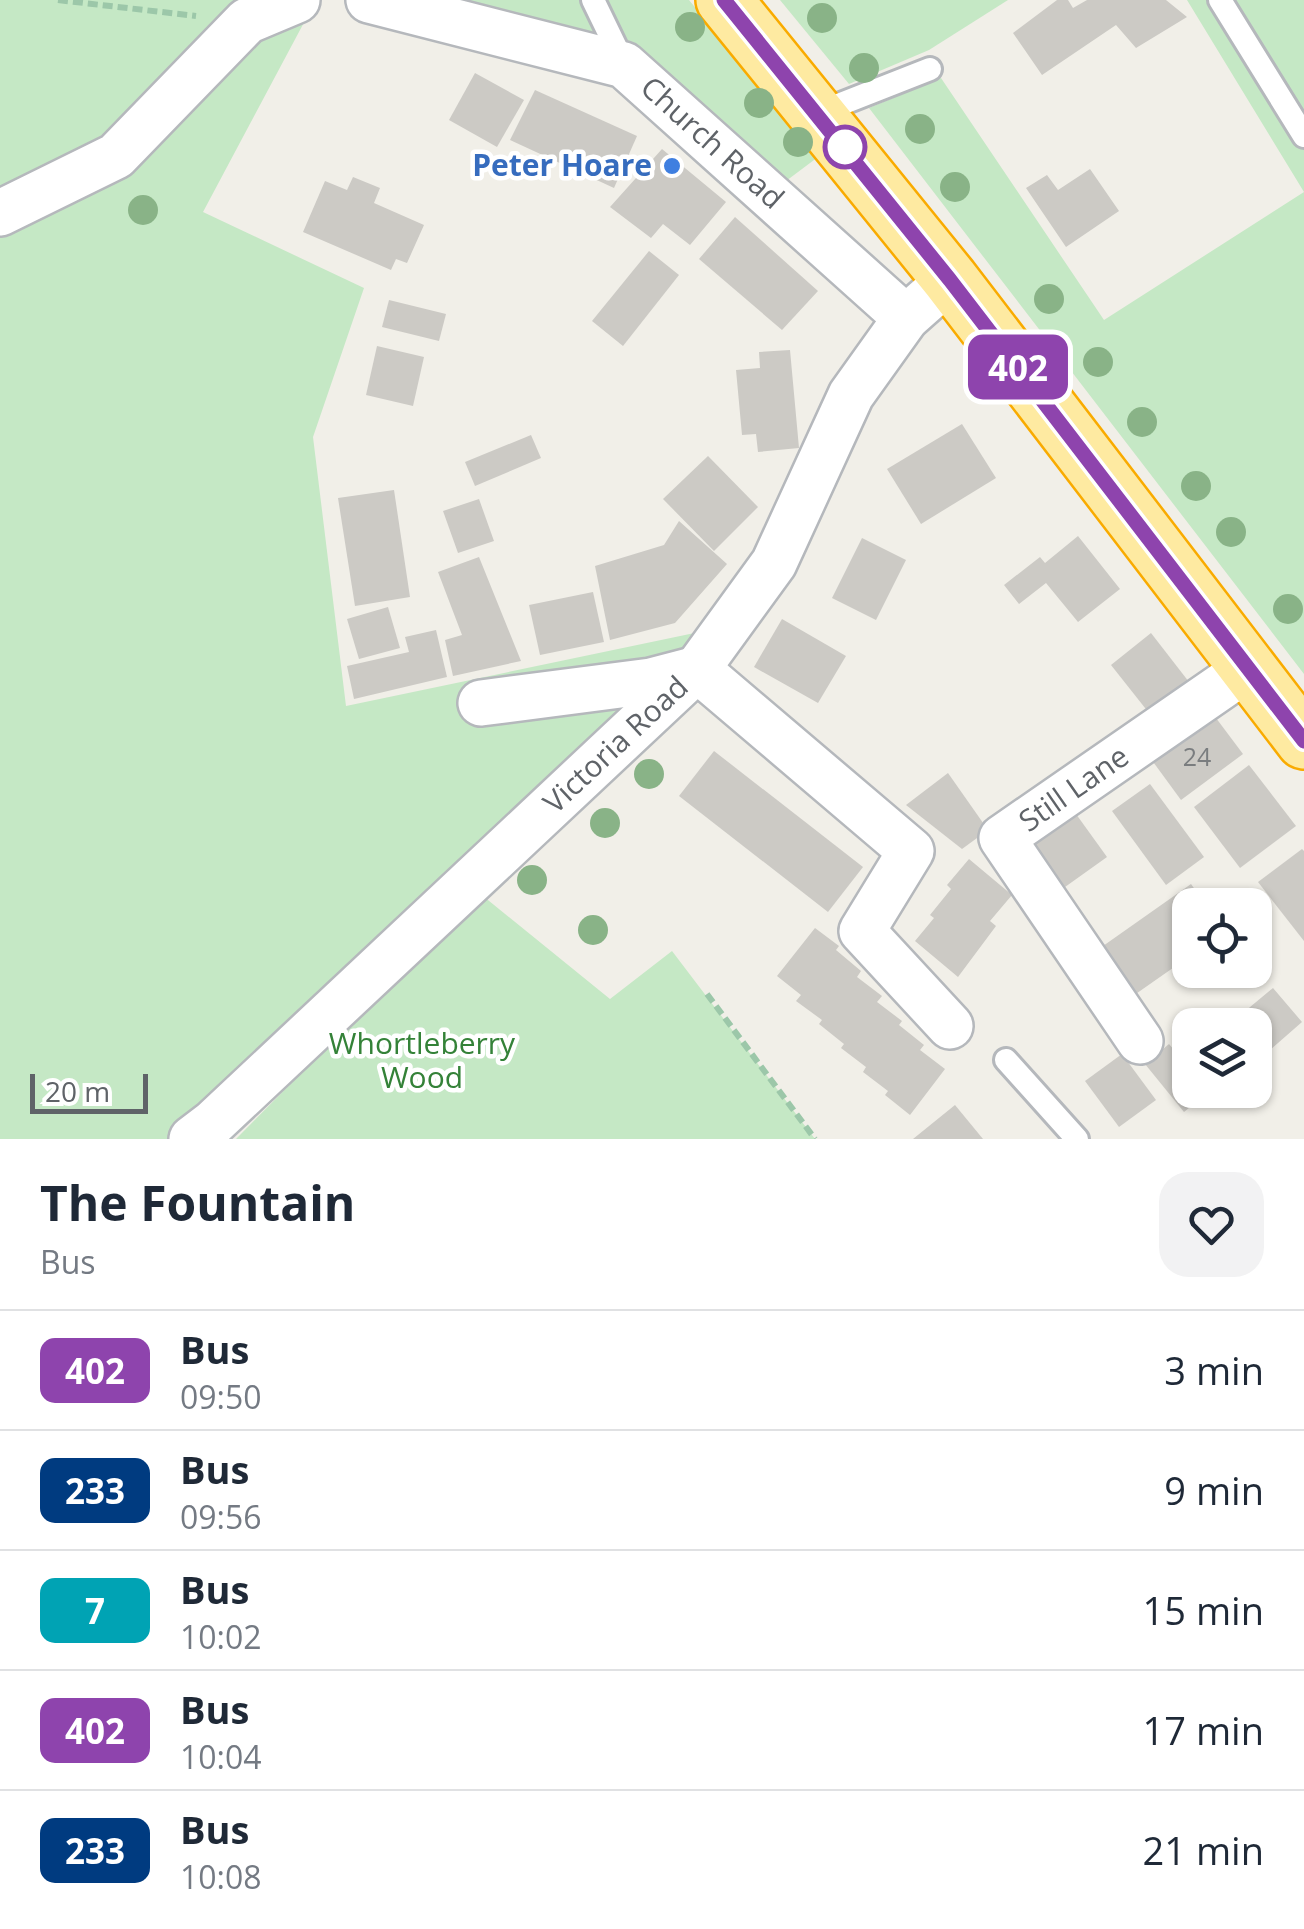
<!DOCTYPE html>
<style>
:root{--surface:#fff;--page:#f2f2f3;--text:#1f2937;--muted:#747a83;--line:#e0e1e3}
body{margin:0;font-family:"Open Sans",sans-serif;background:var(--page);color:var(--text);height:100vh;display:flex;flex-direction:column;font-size:38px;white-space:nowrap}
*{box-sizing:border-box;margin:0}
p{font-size:32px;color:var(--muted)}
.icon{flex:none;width:55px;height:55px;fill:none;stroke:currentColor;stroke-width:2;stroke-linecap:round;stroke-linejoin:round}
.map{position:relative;height:1139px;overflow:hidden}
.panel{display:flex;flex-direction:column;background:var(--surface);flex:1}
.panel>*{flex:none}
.badge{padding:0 20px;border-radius:15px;font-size:35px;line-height:65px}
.tools{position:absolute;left:1172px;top:888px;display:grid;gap:20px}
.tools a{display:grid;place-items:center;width:100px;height:100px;border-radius:20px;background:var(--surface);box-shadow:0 2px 8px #0004;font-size:50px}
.scale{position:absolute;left:30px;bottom:25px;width:118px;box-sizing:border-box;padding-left:10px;border:5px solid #5f6368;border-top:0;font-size:28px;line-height:35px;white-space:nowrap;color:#5f6368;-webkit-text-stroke:8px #fff;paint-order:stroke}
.map>.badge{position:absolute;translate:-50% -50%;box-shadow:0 0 0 5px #fff}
.round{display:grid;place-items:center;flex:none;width:105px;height:105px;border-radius:30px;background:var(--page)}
.headline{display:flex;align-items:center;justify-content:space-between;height:170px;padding:0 40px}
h1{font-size:48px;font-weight:700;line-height:75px}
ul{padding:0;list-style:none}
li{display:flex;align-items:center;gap:30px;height:120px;padding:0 40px;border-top:2px solid var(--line)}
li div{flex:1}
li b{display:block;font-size:38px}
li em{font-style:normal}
li .badge{min-width:110px;font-weight:700;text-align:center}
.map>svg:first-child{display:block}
</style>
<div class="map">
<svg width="1304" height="1139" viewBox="0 0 1304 1139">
<rect width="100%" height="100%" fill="#f1efe8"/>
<g fill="#c5e8c5">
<polygon points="0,0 277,0 106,139 0,201"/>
<polygon points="316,0 203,212 364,288 313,437 346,706 728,626 182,1139 0,1139 0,212 120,152 247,21"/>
<polygon points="430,0 689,0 818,157 782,184 640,61"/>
<polygon points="780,0 1008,0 929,50 849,84"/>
<polygon points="1187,0 1304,0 1304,674 869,108 941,78 1104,320 1304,192"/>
<polygon points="483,896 610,999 672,951 815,1139 236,1139 423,950"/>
</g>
<g fill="#cccac5">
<polygon points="1057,0 1068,0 1073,8 1087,0 1166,0 1187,17 1136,48 1116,25 1042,75 1013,33"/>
<polygon points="475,73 524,100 497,147 449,120"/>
<polygon points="535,90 637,136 614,188 510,140"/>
<polygon points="662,149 726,202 690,245 663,224 651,238 610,207"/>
<polygon points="1090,169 1119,211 1066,247 1026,188 1047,175 1058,190"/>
<polygon points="353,177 380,188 374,203 424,225 407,263 396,259 391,270 303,232 325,181 347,190"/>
<polygon points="735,217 818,291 782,330 699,259"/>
<polygon points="649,251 679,275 623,346 592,321"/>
<polygon points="389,300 446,314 439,341 382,327"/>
<polygon points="377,346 424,357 413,406 366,395"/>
<polygon points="790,350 799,448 758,452 756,434 742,435 736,370 760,368 759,352"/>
<polygon points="962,424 996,478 921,524 887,469"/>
<polygon points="531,435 541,458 475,486 465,462"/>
<polygon points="708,456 758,507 714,551 663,499"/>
<polygon points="394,490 410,597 355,606 338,498"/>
<polygon points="479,499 494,541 458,553 443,511"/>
<polygon points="679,521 727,564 675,623 610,640 595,566 664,545"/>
<polygon points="1078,536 1120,589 1078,622 1046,583 1019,604 1004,585 1040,557 1045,563"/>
<polygon points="862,538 906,560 876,620 832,598"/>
<polygon points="479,557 521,661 453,676 445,640 462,635 438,572"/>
<polygon points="593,592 604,642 540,655 529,605"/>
<polygon points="388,607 400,648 359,659 347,619"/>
<polygon points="782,619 846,656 818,703 754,667"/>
<polygon points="436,630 447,677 354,699 347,666 409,652 405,637"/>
<polygon points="1151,633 1189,682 1149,713 1111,665"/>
<polygon points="1213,714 1243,754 1181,800 1151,759"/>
<polygon points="714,751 863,867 828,912 679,796"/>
<polygon points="1249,765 1296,826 1240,868 1194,807"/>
<polygon points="948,773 988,830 962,849 906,805"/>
<polygon points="1150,784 1204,857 1166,885 1112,811"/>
<polygon points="1076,814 1107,857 1065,887 1033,845"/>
<polygon points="1302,849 1304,851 1304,941 1258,882"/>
<polygon points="969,859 1012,895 990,921 996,926 958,977 915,941 934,918 930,915 951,889 947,885"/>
<polygon points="1191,884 1206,905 1190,905 1190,956 1120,1005 1086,958"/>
<polygon points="815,928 839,946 836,950 861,971 857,977 882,996 877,1002 902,1021 899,1025 924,1045 920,1050 945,1069 910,1115 885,1095 888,1091 863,1072 866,1067 841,1048 844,1044 819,1024 822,1020 796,1001 801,995 777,976"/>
<polygon points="1273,988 1302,1022 1262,1057 1255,1049 1255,1025 1235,1025 1232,1022"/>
<polygon points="1169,1044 1186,1064 1190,1061 1190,1090 1211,1090 1184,1112 1145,1064"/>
<polygon points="1122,1054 1156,1100 1119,1127 1085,1081"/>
<polygon points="955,1105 983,1139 913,1139"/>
</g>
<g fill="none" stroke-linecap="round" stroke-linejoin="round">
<defs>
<g id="service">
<polyline points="593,0 624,64"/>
<polyline points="1220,0 1304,136"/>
<polyline points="818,113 930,69"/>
<polyline points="1006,1060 1077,1139"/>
</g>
<g id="minor">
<polyline points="369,0 624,65 906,318"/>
<polyline points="0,213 116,156 247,21 297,0"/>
<polyline points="481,703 651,681 697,669 911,851 862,931 950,1026"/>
<polyline points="1140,1041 1002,838 1248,668"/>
<polyline points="192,1139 213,1123 697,669 774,563 851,395 906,318 950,279"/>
</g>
<polyline id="trunk" points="724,0 950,279 1304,741"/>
</defs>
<use href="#service" stroke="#b5b8bc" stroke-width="28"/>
<use href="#minor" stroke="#b5b8bc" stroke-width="50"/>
<use href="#trunk" stroke="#f9ab00" stroke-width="60"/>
<g stroke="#9cc7a9" stroke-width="6" stroke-dasharray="10 5" stroke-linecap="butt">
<polyline points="58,0 196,16"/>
<polyline points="707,994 815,1139"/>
</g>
<use href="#service" stroke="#fff" stroke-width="22"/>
<use href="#minor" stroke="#fff" stroke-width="45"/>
<use href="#trunk" stroke="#feeaa1" stroke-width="55"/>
</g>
<g fill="#89b387">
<circle cx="822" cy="18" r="15"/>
<circle cx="690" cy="27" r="15"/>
<circle cx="864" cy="68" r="15"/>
<circle cx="759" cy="103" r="15"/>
<circle cx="920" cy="129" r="15"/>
<circle cx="798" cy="142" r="15"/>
<circle cx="955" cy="187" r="15"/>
<circle cx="143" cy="210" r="15"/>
<circle cx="1049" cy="299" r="15"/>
<circle cx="1098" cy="362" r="15"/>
<circle cx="1142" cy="422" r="15"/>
<circle cx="1196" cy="486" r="15"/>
<circle cx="1231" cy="532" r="15"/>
<circle cx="1288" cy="609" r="15"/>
<circle cx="649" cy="774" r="15"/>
<circle cx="605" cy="823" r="15"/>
<circle cx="532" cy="880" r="15"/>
<circle cx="593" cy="930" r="15"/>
</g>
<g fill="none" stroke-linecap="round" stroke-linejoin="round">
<defs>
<polyline id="line" points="724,0 950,280 1304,741"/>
</defs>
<use href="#line" stroke="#fff" stroke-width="22"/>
<use href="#line" stroke="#8e44ad" stroke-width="15"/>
</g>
<circle fill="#fff" stroke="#8e44ad" stroke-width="5" cx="845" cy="147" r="20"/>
<circle fill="#3f7fe0" stroke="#fff" stroke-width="4" cx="672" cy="166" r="10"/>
<g text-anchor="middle" stroke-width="9" stroke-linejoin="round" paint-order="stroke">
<g font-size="25" fill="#7a7d7f">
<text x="1197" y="766">24</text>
</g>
<g font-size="30" fill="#5f6368" stroke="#fff">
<text transform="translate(712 143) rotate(42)" y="10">Church Road</text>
<text transform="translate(616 745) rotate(-43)" y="10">Victoria Road</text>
<text transform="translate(1074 789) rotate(-35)" y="10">Still Lane</text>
</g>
<g font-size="30" font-weight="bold" fill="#366cbe" stroke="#fff" text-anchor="end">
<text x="652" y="176">Peter Hoare</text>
</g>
<g font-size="30" fill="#348238" stroke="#fff">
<text x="422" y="1054">Whortleberry<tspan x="422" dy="34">Wood</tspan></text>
</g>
</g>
</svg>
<div class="tools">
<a><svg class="icon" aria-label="locate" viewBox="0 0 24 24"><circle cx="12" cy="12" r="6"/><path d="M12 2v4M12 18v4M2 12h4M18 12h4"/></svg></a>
<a><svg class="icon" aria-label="layers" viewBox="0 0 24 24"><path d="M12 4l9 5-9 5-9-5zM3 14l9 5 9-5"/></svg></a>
</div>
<div class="scale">20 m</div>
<b class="badge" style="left:1018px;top:367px;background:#8e44ad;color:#fff">402</b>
</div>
<section class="panel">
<div class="headline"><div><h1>The Fountain</h1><p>Bus</p></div><a class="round"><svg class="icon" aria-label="heart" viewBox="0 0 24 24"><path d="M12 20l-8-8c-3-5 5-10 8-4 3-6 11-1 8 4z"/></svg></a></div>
<ul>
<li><span class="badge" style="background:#8e44ad;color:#fff">402</span><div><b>Bus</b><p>09:50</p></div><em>3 min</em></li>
<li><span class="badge" style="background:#003b80;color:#fff">233</span><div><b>Bus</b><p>09:56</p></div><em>9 min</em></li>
<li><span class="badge" style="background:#00a3b4;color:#fff">7</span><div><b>Bus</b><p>10:02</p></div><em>15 min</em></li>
<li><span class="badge" style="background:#8e44ad;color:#fff">402</span><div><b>Bus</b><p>10:04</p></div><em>17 min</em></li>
<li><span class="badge" style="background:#003b80;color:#fff">233</span><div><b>Bus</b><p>10:08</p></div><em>21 min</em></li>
</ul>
</section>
